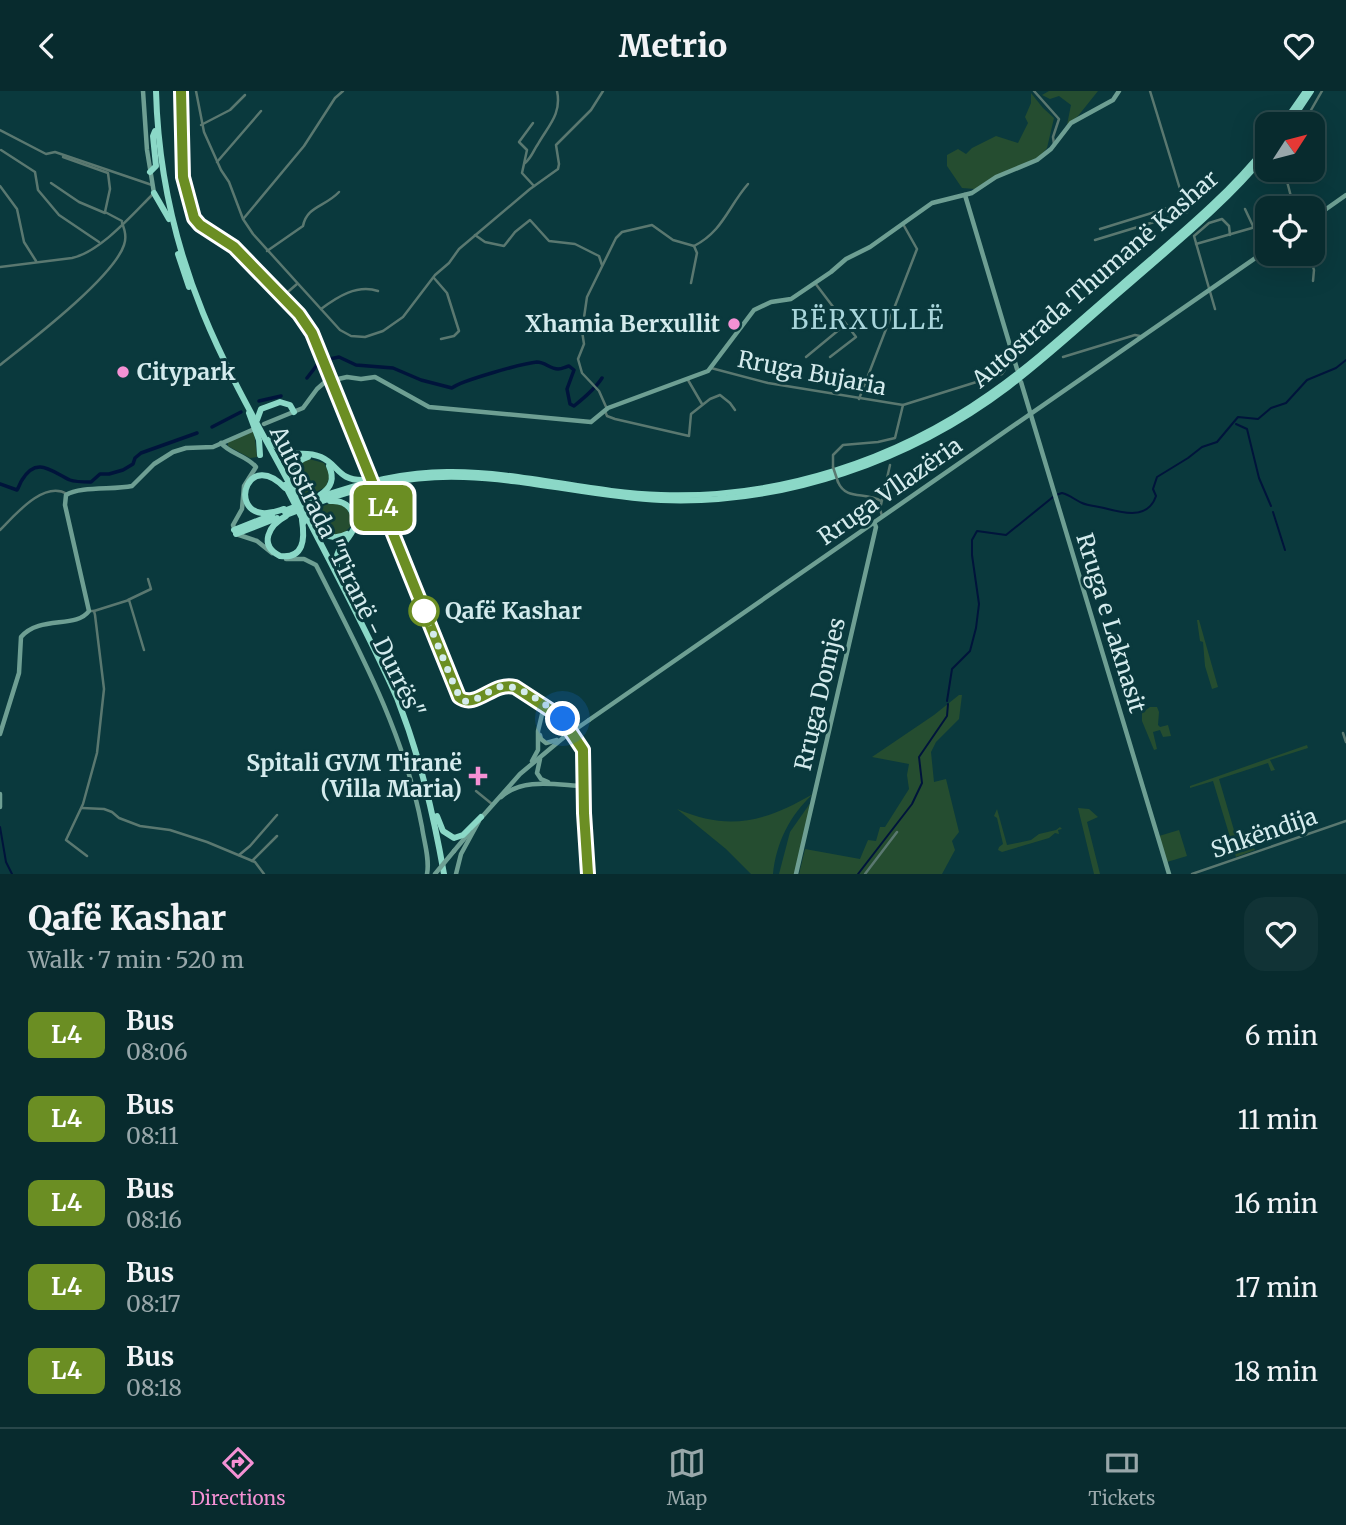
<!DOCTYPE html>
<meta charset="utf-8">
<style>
:root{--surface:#082b2e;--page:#113336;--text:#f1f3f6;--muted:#98a7aa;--line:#29474a;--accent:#f491d4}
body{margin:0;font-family:Merriweather,serif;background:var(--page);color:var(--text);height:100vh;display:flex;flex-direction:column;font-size:26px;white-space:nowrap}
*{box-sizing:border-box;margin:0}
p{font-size:23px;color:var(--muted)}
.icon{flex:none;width:38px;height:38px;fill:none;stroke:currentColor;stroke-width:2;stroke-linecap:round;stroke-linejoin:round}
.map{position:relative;height:783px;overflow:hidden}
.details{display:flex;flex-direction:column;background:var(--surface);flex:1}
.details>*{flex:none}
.badge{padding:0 14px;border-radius:10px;font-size:24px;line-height:46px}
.needle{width:46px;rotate:54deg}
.controls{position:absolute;left:1255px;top:21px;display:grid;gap:14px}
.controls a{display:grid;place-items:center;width:70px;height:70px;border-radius:14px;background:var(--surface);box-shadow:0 7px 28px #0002,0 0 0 2px var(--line);font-size:35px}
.you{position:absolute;width:35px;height:35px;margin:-18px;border:5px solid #fff;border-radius:50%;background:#1a73e8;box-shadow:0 0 0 10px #1a73e833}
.map>.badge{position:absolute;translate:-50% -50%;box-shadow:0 0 0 4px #fff}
.round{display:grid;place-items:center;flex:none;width:74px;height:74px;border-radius:21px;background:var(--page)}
.head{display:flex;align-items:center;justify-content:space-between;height:119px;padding:0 28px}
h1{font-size:33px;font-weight:800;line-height:52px}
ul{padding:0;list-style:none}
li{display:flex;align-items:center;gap:21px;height:84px;padding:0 28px}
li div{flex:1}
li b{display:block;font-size:26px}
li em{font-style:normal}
li .badge{min-width:77px;font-weight:700;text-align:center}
header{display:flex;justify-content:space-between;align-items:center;height:91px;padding:0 28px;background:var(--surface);font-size:32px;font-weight:800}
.menu{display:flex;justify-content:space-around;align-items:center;height:98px;border-top:2px solid var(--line);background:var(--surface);font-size:19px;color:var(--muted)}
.menu a{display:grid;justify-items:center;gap:4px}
.menu .selected{color:var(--accent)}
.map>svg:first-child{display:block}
</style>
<header><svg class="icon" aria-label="back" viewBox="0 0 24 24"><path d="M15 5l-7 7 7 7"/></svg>Metrio<svg class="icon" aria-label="heart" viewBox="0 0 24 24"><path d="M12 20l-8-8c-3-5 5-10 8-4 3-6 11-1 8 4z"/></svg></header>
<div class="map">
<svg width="1346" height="783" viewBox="0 0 1346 783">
<rect width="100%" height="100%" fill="#0a393d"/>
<g fill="#254d30">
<polygon points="1049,0 1098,0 1078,25 1067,34 1071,14 1059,5 1050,8 1042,4"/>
<polygon points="1031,2 1043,17 1054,27 1047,57 1038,68 975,98 962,97 947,75 947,64 958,58 966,63 972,57 996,45 1018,52 1028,32 1025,26 1031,12"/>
<polygon points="254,340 257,366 250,367 228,355 228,351"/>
<polygon points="309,368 324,372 330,384 326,396 303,407 294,386 299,373"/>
<polygon points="331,412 345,414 352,428 350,436 342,444 328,444 319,436 310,420"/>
<polygon points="1197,529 1199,529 1218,596 1212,598 1205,575 1203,551 1200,550"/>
<polygon points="959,604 962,604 959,628 936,651 931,661 934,691 946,688 959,741 952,750 955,759 942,783 799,783 805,758 860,768 868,749 876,750 880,736 885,736 909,698 907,684 909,673 872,666 934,624"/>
<polygon points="1150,616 1157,616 1159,621 1158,634 1160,636 1168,634 1171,645 1163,646 1160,639 1153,641 1157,658 1154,659 1142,630 1142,622"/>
<polygon points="1307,654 1308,657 1270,669 1275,679 1271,680 1268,672 1219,688 1236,746 1241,751 1249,744 1255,759 1236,766 1213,690 1190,697 1190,695"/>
<path d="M813,703C790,724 776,752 773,783H751L726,758L677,718C730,741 766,730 813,703Z"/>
<polygon points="811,711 795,783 779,783 790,741"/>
<polygon points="1078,717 1089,718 1098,726 1087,731 1100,783 1094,783"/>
<polygon points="997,718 1007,754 1031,749 1039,743 1056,739 1060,736 1062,738 1058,739 1059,743 1055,742 1049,747 1002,761 998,759 999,756 1003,753 997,727 994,725"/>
<polygon points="1179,739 1187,765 1167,771 1159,745"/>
</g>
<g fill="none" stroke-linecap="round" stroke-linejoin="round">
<g stroke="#00143b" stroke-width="2">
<polyline points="1236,333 1247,338 1259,387 1271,415"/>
<path d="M1056,404L1062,402C1070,404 1075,409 1082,412C1089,415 1097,415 1104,417C1123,422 1148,429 1156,405L1153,398L1157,386L1188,367L1202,356L1217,351L1238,326L1258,328L1271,317L1286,312L1307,289L1336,277L1346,269"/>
<polyline points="1273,421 1285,459"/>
<polyline points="947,610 952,578 970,560 976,537 979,513 972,464 972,449 977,440 1006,444 1053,406"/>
<polyline points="0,736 6,771 12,783"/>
<polyline points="858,783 912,713 922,692 919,666 947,625 948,613"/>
</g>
<g stroke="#00143b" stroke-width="3.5">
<path d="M307,287L317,274L325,269L339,266L356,274L393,277L421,289L452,297C460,290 524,272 537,271C545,271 550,278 558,278C562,278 565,276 569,275L574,279L567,298L570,313L574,315C584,307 595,298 602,287"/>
<polyline points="259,310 281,305"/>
<polyline points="212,336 241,321"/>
<path d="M0,393L17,399C19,396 20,392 22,389C37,364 52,381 70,389C75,391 85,391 91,391L100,383H109L123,379L133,373L135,367L141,362L197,342"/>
</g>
<g stroke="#5a7870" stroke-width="2.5">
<polyline points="196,0 204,41 221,79 229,91 243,128 253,143 340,239 351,245 365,246 383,240 403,226 435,184 449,172 459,158 530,98 558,78 559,73 556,54 591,19 603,0"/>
<polyline points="1034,0 1059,28 1053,46 1054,53"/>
<polyline points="533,32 519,51 527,59 522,82 534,95"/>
<polyline points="1303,33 1322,0"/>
<polyline points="201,34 230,19 245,4"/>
<polyline points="0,39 46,63 55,61 152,94"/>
<polyline points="1,59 35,81 38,99 59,124 99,151"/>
<polyline points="63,66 108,82 110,98 105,121 122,130"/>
<polyline points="217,71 261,20"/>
<path d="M525,72C532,66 533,60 538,53C548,35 562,23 557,0"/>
<polyline points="1284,79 1294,117"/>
<polyline points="51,92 79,111 105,122"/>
<polyline points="0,95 17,118 24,151 36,170"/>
<polyline points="244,127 304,55 335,7 343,0"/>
<polyline points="1100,138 1184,112"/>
<polyline points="475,144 485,151 504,155 515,141 530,129 549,150 575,153 599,165 602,174"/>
<polyline points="1095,149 1187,121 1150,0"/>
<polyline points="1196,153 1252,137 1253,135 1245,118"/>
<path d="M694,155C723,140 728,116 748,93"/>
<path d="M267,160L303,135C307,115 325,116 339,101"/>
<polyline points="1309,163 1314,179 1313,190"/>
<path d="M0,176L72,167C100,161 132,124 152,104"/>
<polyline points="434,187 447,202 459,240 454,245 441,248"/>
<polyline points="691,192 697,162 694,155"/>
<polyline points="815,192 856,246 830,266"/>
<polyline points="282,206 297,193"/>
<path d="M321,218C337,206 357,193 378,200"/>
<polyline points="1215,218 1194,145 1209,132 1222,128 1229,135 1230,144"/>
<polyline points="806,266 846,233"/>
<polyline points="1063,266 1135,244 1140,245"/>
<path d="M0,274C29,251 113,187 124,154C127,146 125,139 122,132"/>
<polyline points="711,277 768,292 903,314 1002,283 1008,274 1011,259"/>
<polyline points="688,289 702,313"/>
<polyline points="859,308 917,158 903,133"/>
<polyline points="607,318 599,300 582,282 578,268 584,253 582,240 587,206 616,147 622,141 652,134 673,149 694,155"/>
<polyline points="605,320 607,325 615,328 689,345 691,323 710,308 720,304 730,312 735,319"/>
<polyline points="833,376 833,364 843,354 878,351 895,347 903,314"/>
<path d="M838,391C846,410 866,400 881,410"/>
<polyline points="882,425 880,418 890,374"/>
<path d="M0,439C15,424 44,389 67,403"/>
<polyline points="128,509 151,498 148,488"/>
<polyline points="94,520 129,509 144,559"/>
<polyline points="1343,642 1346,651"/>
<polyline points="476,700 492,713"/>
<polyline points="82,717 104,718 112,721 119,727 140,735 170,739 207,751 255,771 264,783"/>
<polyline points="239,764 250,755 277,724"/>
<polyline points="87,765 66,749 83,713 97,662 104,598 95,524 94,520 89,520"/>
<polyline points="252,770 277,745"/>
<polyline points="865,783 897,741"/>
<polyline points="1192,783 1346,730"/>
</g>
<g stroke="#6e9f93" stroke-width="4.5">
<polyline points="143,0 147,59 154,102"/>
<polyline points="181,0 183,86 193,125 200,134 235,156 308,233 369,383"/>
<polyline points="965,104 1017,278"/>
<polyline points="1312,128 1346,104"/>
<polyline points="1021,291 1169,783"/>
<polyline points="264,333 303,317 317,298 325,291 347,286 361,288 375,286 429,316 591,331 608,317 708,280 754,219 771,211 791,208 831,181 846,168 870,156 932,112 972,102 996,86 1037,69 1051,58 1071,32 1113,9 1119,0"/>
<path d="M221,352C230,363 246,364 256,376L244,395L242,418L233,434L236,443L257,450L272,462"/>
<path d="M376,401L459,606C476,619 493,590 515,596L561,626L583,659L584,722L588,783"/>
<path d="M286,468H304L316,474C359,559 404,641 422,736C424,751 430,768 427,783"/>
<polyline points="589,629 1267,159"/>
<path d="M0,643L19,582L21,546C40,524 76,538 89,520L65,414L66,404C80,395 114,399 132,395L154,373L173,361L186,357L213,356L252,339"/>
<polyline points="540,644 541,648 546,652 557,649"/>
<polyline points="540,668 537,682 541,688 548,691"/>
<polyline points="532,670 538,659 538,640 544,615"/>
<polyline points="0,703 0,716"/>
<path d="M501,706C523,686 557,694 584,695"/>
<polyline points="481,727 520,683 563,647"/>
<polyline points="454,760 469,742"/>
<polyline points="456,783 461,763 479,730"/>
<polyline points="796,783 876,436 874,431"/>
</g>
<g stroke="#8bd8c7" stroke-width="6">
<path d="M156,0C158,77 174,151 203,222C229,286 265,346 297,407C331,473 367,539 397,607C420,666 433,721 444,783"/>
<polyline points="1283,33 1306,0"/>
<polyline points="1289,33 1311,0"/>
<polyline points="150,81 156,75 153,45 155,40"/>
<polyline points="154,102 169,128"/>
<polyline points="178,163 189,196"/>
<polyline points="249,322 259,349 260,364"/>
<polyline points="257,329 261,318 280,311 290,314 294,321"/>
<path d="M269,349C293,372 299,357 321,366C339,374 338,390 364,389"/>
<polyline points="285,394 304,431"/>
<path d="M294,396C291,382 293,371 308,366"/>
<path d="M320,404C331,397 335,388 329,375"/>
<path d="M315,408C359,392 405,380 452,381C522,381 591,402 661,404C778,408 895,370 990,303C1036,271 1077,232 1119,196C1170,151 1225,108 1267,55"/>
<path d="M330,410C343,409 352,415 354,428"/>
<path d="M317,412C364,394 413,384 464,386C530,388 595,406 661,409C784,414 910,370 1008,296C1049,265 1087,229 1127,195C1175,153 1226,112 1267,62"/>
<path d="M284,418C277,420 269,423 262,422C229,418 249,359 285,397"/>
<path d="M286,425C269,434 258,454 280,465C304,468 305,448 302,429"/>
<path d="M312,432C321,443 332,451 347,443"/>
<polyline points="234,439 272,424"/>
<polyline points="236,443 277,427"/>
<path d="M339,485C330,455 347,456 355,435C361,419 358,407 375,397"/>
<polyline points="437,725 443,740 454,747 463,744 481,726"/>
</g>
<polyline stroke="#5a7870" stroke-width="2.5" points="833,376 838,391"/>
<g stroke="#6e9f93" stroke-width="4.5">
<polyline points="563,647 589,629"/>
<polyline points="435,783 454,760"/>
</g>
<g stroke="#8bd8c7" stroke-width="6">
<polyline points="284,420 315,408"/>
<polyline points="286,424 317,412"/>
</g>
</g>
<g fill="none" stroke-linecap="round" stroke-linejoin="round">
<defs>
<path id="line" d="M181,0L183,86L194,127L200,134L234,156L299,223L312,242L459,606C476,619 493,590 515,596L561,626L583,659L584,722L588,783"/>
</defs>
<use href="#line" stroke="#fff" stroke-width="16"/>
<use href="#line" stroke="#6b8e23" stroke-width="10"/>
<path stroke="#d4ebed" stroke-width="7" stroke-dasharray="0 12.6" d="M424,520L456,599L463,610C477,612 486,600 499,596C516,590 550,616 563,628"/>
</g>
<g fill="#f491d4" stroke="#0a393d" stroke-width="2.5">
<circle cx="734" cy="233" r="7"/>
<circle cx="123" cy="281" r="7"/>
<path d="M474.5 674.5h7v7h7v7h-7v7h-7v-7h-7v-7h7z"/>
</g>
<circle fill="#fff" stroke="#6b8e23" stroke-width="3.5" cx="424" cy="520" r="14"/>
<g text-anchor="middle" stroke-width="6" stroke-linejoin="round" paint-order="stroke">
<g font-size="23" fill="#d4ebed" stroke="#0a393d">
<text transform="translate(1095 188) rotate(-41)" y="8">Autostrada Thumanë Kashar</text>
<text transform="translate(812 282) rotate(11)" y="8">Rruga Bujaria</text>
<text transform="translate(890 400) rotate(-35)" y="8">Rruga Vllazëria</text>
<text transform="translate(347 481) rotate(64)" y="8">Autostrada "Tiranë - Durrës"</text>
<text transform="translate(1111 532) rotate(73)" y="8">Rruga e Laknasit</text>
<text transform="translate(820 603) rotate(-77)" y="8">Rruga Domjes</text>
<text transform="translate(1264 742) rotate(-19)" y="8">Shkëndija</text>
</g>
<g font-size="23" font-weight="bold" fill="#d4ebed" stroke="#0a393d" text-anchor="end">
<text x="720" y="241">Xhamia Berxullit</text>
<text x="137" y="289" text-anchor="start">Citypark</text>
<text x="462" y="680">Spitali GVM Tiranë<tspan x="462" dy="26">(Villa Maria)</tspan></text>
</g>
<g font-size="23" font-weight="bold" fill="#d4ebed" stroke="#0a393d" text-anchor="start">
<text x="445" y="528">Qafë Kashar</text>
</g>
<g font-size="26" letter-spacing="2" fill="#a8d5db" stroke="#0a393d">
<text x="868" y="238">BËRXULLË</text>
</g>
</g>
</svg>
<div class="controls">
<a><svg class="needle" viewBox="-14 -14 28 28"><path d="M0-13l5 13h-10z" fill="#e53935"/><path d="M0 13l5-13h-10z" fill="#98a7aa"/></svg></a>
<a><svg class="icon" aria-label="locate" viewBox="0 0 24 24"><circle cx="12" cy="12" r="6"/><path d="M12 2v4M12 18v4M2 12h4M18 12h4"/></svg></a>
</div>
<div class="you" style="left:563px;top:628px"></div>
<b class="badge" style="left:383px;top:417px;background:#6b8e23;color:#fff">L4</b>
</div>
<section class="details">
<div class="head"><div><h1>Qafë Kashar</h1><p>Walk · 7 min · 520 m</p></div><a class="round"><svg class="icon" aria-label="heart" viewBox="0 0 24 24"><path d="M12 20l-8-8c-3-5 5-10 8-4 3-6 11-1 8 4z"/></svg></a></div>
<ul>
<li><span class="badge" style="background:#6b8e23;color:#fff">L4</span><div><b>Bus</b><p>08:06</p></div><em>6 min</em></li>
<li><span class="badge" style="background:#6b8e23;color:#fff">L4</span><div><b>Bus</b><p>08:11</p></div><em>11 min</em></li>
<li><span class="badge" style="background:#6b8e23;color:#fff">L4</span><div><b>Bus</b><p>08:16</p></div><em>16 min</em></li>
<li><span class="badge" style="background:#6b8e23;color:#fff">L4</span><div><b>Bus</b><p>08:17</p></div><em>17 min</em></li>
<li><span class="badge" style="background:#6b8e23;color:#fff">L4</span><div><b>Bus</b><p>08:18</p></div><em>18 min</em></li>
</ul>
</section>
<nav class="menu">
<a class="selected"><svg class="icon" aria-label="directions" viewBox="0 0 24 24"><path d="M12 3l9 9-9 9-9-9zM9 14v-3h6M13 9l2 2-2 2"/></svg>Directions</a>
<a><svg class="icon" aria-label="map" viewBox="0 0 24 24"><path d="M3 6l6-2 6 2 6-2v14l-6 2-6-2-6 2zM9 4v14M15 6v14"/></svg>Map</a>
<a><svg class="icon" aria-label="tickets" viewBox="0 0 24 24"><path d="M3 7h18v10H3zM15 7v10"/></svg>Tickets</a>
</nav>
